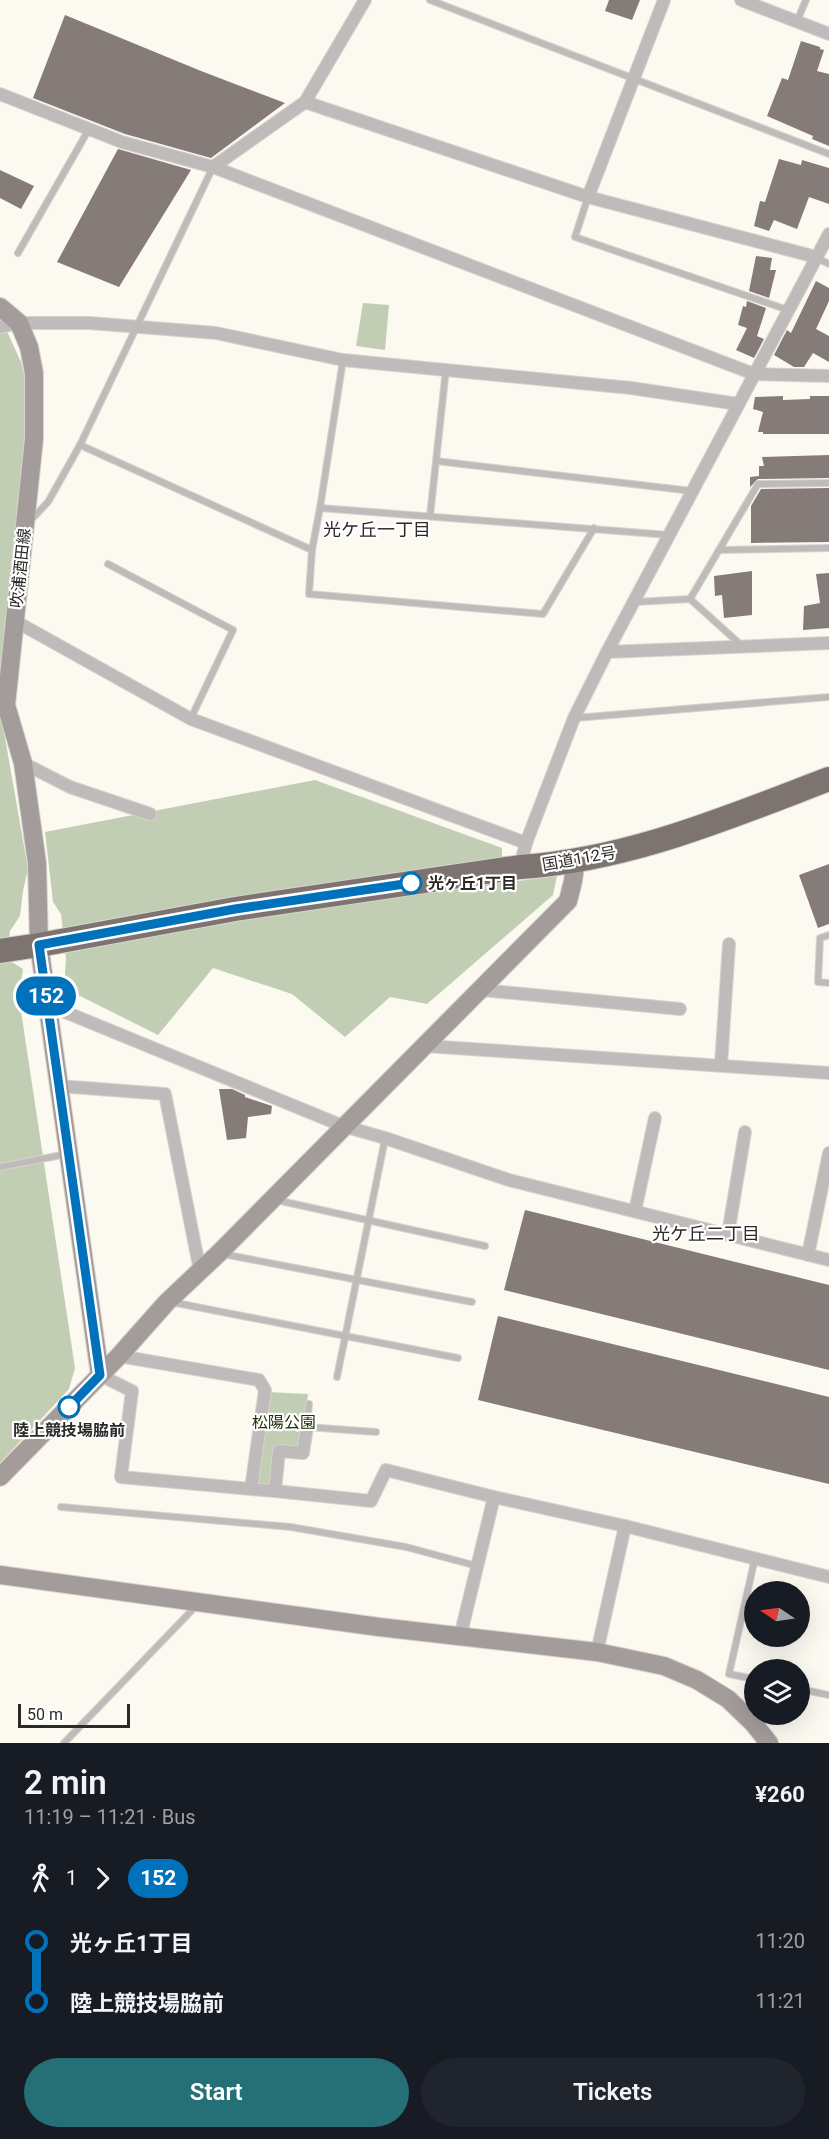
<!DOCTYPE html>
<meta charset="utf-8">
<style>
:root{--surface:#171b24;--page:#20242c;--text:#f1f3f6;--muted:#9ea1a6;--accent:#257076}
body{margin:0;font-family:Roboto,"Noto Sans JP",sans-serif;background:var(--page);color:var(--text);height:100vh;display:flex;flex-direction:column;font-size:22px;white-space:nowrap}
*{box-sizing:border-box;margin:0}
p{font-size:20px;color:var(--muted)}
.icon{flex:none;width:33px;height:33px;fill:none;stroke:currentColor;stroke-width:2;stroke-linecap:round;stroke-linejoin:round}
.map{position:relative;height:1743px;overflow:hidden}
.side{display:flex;flex-direction:column;background:var(--surface);flex:1}
.side>*{flex:none}
.badge{padding:0 12px;border-radius:20px;font-size:21px;line-height:39px}
.needle{width:39px;rotate:283deg}
.controls{position:absolute;left:744px;top:1581px;display:grid;gap:12px}
.controls a{display:grid;place-items:center;width:66px;height:66px;border-radius:50%;background:var(--surface);box-shadow:0 6px 24px #0002;font-size:30px}
.scale{position:absolute;left:18px;bottom:15px;width:112px;box-sizing:border-box;padding-left:6px;border:3px solid #2b2a27;border-top:0;font-size:16px;line-height:21px;white-space:nowrap;color:#2b2a27;-webkit-text-stroke:4px #fff;paint-order:stroke}
.map>.badge{position:absolute;translate:-50% -50%;box-shadow:0 0 0 3px #fff}
.legs{display:flex;align-items:center;gap:9px;height:66px;padding:0 24px;font-size:20px}
.legs p{margin-inline-start:auto}
.overview{display:flex;align-items:center;justify-content:space-between;height:102px;padding:0 24px}
h1{font-size:33px;font-weight:600;line-height:45px}
.action{display:flex;gap:12px;margin-top:auto;padding:12px 24px}
.action a{flex:1;height:69px;border-radius:36px;background:var(--accent);color:#fff;font-size:24px;font-weight:600;line-height:69px;text-align:center}
.action a+a{background:var(--page);color:var(--text)}
ul{padding:0 24px;list-style:none}
li{display:flex;align-items:center;gap:21px;height:60px;font-size:22px}
li i{display:grid;place-items:center;width:9px;height:100%;margin:0 8px;background:currentColor}
li i::after{content:'';width:15px;height:15px;margin:-8px;border:4px solid;border-radius:50%;background:var(--surface)}
li p{margin-inline-start:auto}
li:first-child i{background:linear-gradient(#0000 50%,currentColor 0)}
li:last-child i{background:linear-gradient(currentColor 50%,#0000 0)}
.map>svg:first-child{display:block}
</style>
<div class="map">
<svg width="829" height="1743" viewBox="0 0 829 1743">
<rect width="100%" height="100%" fill="#fbf9f0"/>
<g fill="#c2ceb3">
<polygon points="363,303 389,305 385,350 356,346"/>
<polygon points="0,316 21,362 30,397 31,418 18,499 0,709 28,869 23,891 20,916 10,931 7,959 23,969 19,998 75,1368 69,1389 0,1463"/>
<polygon points="315,780 502,848 502,883 557,876 553,895 427,1004 390,997 345,1037 292,994 213,968 158,1035 64,988 66,959 61,914 53,902 45,832"/>
<polygon points="266,1392 308,1394 301,1450 277,1450 273,1489 254,1486"/>
</g>
<g fill="#857b79">
<polygon points="609,0 640,0 632,20 605,11"/>
<polygon points="65,15 201,71 285,103 211,158 125,134 33,98"/>
<polygon points="801,41 820,47 820,49 824,50 817,71 829,74 829,146 812,139 813,136 767,116 782,78 788,80"/>
<polygon points="118,149 191,170 119,287 57,262"/>
<polygon points="779,159 801,165 802,160 829,168 829,204 809,197 797,229 774,220 769,231 754,226 760,201 765,202"/>
<polygon points="0,170 34,186 21,209 0,198"/>
<polygon points="756,256 772,258 770,270 776,270 769,298 749,291"/>
<polygon points="816,281 829,288 829,301 816,329 829,336 829,362 813,353 804,367 794,367 774,355 787,330 791,333"/>
<polygon points="747,301 766,308 757,336 764,339 754,358 736,350 747,328 738,325 743,306 746,307"/>
<polygon points="783,396 783,400 810,399 810,396 829,396 829,434 763,434 763,432 758,432 763,412 753,409 755,397"/>
<polygon points="829,455 829,478 758,479 750,487 750,477 759,476 759,466 764,466 762,457"/>
<polygon points="829,488 829,542 751,543 751,506 761,489"/>
<polygon points="752,571 752,615 724,618 722,595 715,596 714,576"/>
<polygon points="829,573 829,628 803,630 804,606 820,603 816,574"/>
<polygon points="829,864 829,924 818,928 799,875"/>
<polygon points="219,1089 232,1089 245,1095 245,1097 272,1106 271,1114 248,1117 246,1138 227,1140"/>
<polygon points="525,1210 829,1285 829,1370 504,1290"/>
<polygon points="498,1316 829,1397 829,1484 478,1400"/>
</g>
<g fill="none" stroke-linecap="round" stroke-linejoin="round">
<defs>
<g id="lane">
<polyline points="430,0 829,154"/>
<polyline points="797,21 806,0"/>
<polyline points="588,197 575,237 788,310"/>
<polyline points="18,253 89,129"/>
<polyline points="817,258 829,264"/>
<polyline points="446,369 436,461 692,491"/>
<polyline points="80,445 312,550 320,508 343,360"/>
<polyline points="320,508 669,535"/>
<polyline points="430,516 436,461"/>
<polyline points="29,522 48,502 80,445 213,167"/>
<polyline points="312,550 309,594 543,614 594,528"/>
<polyline points="719,550 758,484 829,483"/>
<polyline points="108,564 233,630 191,718"/>
<polyline points="690,599 741,645"/>
<polyline points="635,602 690,599 719,550 829,548"/>
<polyline points="575,718 829,697"/>
<polyline points="829,935 820,938 818,982 829,983"/>
<polyline points="0,1167 67,1154"/>
<polyline points="276,1200 485,1246"/>
<polyline points="223,1254 472,1302"/>
<polyline points="171,1302 458,1358"/>
<polyline points="337,1377 385,1139"/>
<polyline points="309,1404 307,1427 376,1432"/>
<polyline points="61,1507 291,1527 406,1547 477,1566"/>
<polyline points="754,1679 729,1674 755,1558"/>
<polyline points="800,1689 829,1695"/>
<polyline points="64,1743 197,1605"/>
</g>
<g id="street">
<polyline points="741,0 829,34"/>
<polyline points="0,94 122,142 213,167 754,374 829,376"/>
<polyline points="305,102 588,197 816,257"/>
<polyline points="213,167 305,102 365,0"/>
<polyline points="588,197 664,0"/>
<polyline points="0,327 19,323 89,323 216,333 343,360 631,388 738,404"/>
<polyline points="15,621 191,719 526,843 520,867"/>
<polyline points="607,652 829,643"/>
<polyline points="23,763 70,787 150,814"/>
<polyline points="526,843 574,718 607,652 829,234"/>
<polyline points="481,990 680,1009"/>
<polyline points="48,1005 343,1126 385,1138 509,1180 829,1260"/>
<polyline points="426,1046 829,1073"/>
<polyline points="721,1065 729,944"/>
<polyline points="59,1086 165,1094 200,1271"/>
<polyline points="635,1211 655,1118"/>
<polyline points="728,1234 745,1132"/>
<polyline points="808,1255 829,1153"/>
<polyline points="119,1356 259,1380 265,1390 251,1489 275,1491"/>
<polyline points="100,1375 132,1391 121,1477 251,1489"/>
<polyline points="307,1427 303,1453 279,1451 275,1491 371,1501 386,1470 494,1497 625,1526 829,1577"/>
<polyline points="460,1637 494,1497"/>
<polyline points="597,1652 625,1526"/>
</g>
<g id="secondary">
<polyline points="0,307 19,323 29,347 34,373 34,439 6,705 23,763 37,863 39,945 100,1375"/>
<polyline points="0,1477 119,1356 167,1302 219,1253 568,901 573,881 576,860"/>
<polyline points="0,1575 379,1627 597,1652 664,1666 697,1680 728,1699 753,1723 769,1743"/>
</g>
<path id="highway" d="M0,951L39,945L235,909L520,867C629,860 729,817 829,779"/>
</defs>
<use href="#lane" stroke="#d6d4cc" stroke-width="8"/>
<use href="#street" stroke="#d6d4cc" stroke-width="14"/>
<use href="#secondary" stroke="#d6d4cc" stroke-width="20"/>
<use href="#highway" stroke="#d6d4cc" stroke-width="26"/>
<use href="#lane" stroke="#bfbbba" stroke-width="6"/>
<use href="#street" stroke="#bfbbba" stroke-width="12"/>
<use href="#secondary" stroke="#a39c9b" stroke-width="18"/>
<use href="#highway" stroke="#7d7472" stroke-width="24"/>
</g>
<g fill="none" stroke-linecap="round" stroke-linejoin="round">
<defs>
<polyline id="line-1" points="69,1407 100,1375 39,945 235,909 411,883"/>
</defs>
<use href="#line-1" stroke="#fff" stroke-width="14"/>
<use href="#line-1" stroke="#0072bc" stroke-width="9"/>
</g>
<g fill="#fff" stroke="#0072bc" stroke-width="3">
<circle cx="411" cy="883" r="10"/>
<circle cx="69" cy="1407" r="10"/>
</g>
<g text-anchor="middle" stroke-width="4.5" stroke-linejoin="round" paint-order="stroke">
<g font-size="16" fill="#2b2a27" stroke="#fff">
<text transform="translate(20 568) rotate(-84)" y="6">吹浦酒田線</text>
<text transform="translate(579 858) rotate(-10)" y="6">国道112号</text>
</g>
<g font-size="16" font-weight="bold" fill="#2b2a27" stroke="#fff" text-anchor="start">
<text x="428" y="889">光ヶ丘1丁目</text>
<text x="69" y="1436" text-anchor="middle">陸上競技場脇前</text>
</g>
<g font-size="16" fill="#203200" stroke="#fff">
<text x="284" y="1428">松陽公園</text>
</g>
<g font-size="18" fill="#2b2a27" stroke="#fff">
<text x="377" y="536">光ケ丘一丁目</text>
<text x="706" y="1240">光ケ丘二丁目</text>
</g>
</g>
</svg>
<div class="controls">
<a><svg class="needle" viewBox="-14 -14 28 28"><path d="M0-13l5 13h-10z" fill="#e53935"/><path d="M0 13l5-13h-10z" fill="#9ea1a6"/></svg></a>
<a><svg class="icon" aria-label="layers" viewBox="0 0 24 24"><path d="M12 4l9 5-9 5-9-5zM3 14l9 5 9-5"/></svg></a>
</div>
<div class="scale">50 m</div>
<b class="badge" style="left:46px;top:996px;background:#0072bc;color:#fff">152</b>
</div>
<section class="side">
<div class="overview"><div><h1>2 min</h1><p>11:19 – 11:21 · Bus</p></div><b>¥260</b></div>
<div class="legs"><svg class="icon" aria-label="walk" viewBox="0 0 24 24"><circle cx="13" cy="4" r="2"/><path d="M13 8l-2 6 4 7M11 14l-3 7M7 12l3-4h3l4 4"/></svg>1<svg class="icon" aria-label="forward" viewBox="0 0 24 24"><path d="M9 5l7 7-7 7"/></svg><b class="badge" style="background:#0072bc;color:#fff">152</b></div>
<ul>
<li><i style="color:#0072bc"></i><b>光ヶ丘1丁目</b><p>11:20</p></li>
<li><i style="color:#0072bc"></i><b>陸上競技場脇前</b><p>11:21</p></li>
</ul>
<div class="action"><a>Start</a><a>Tickets</a></div>
</section>
